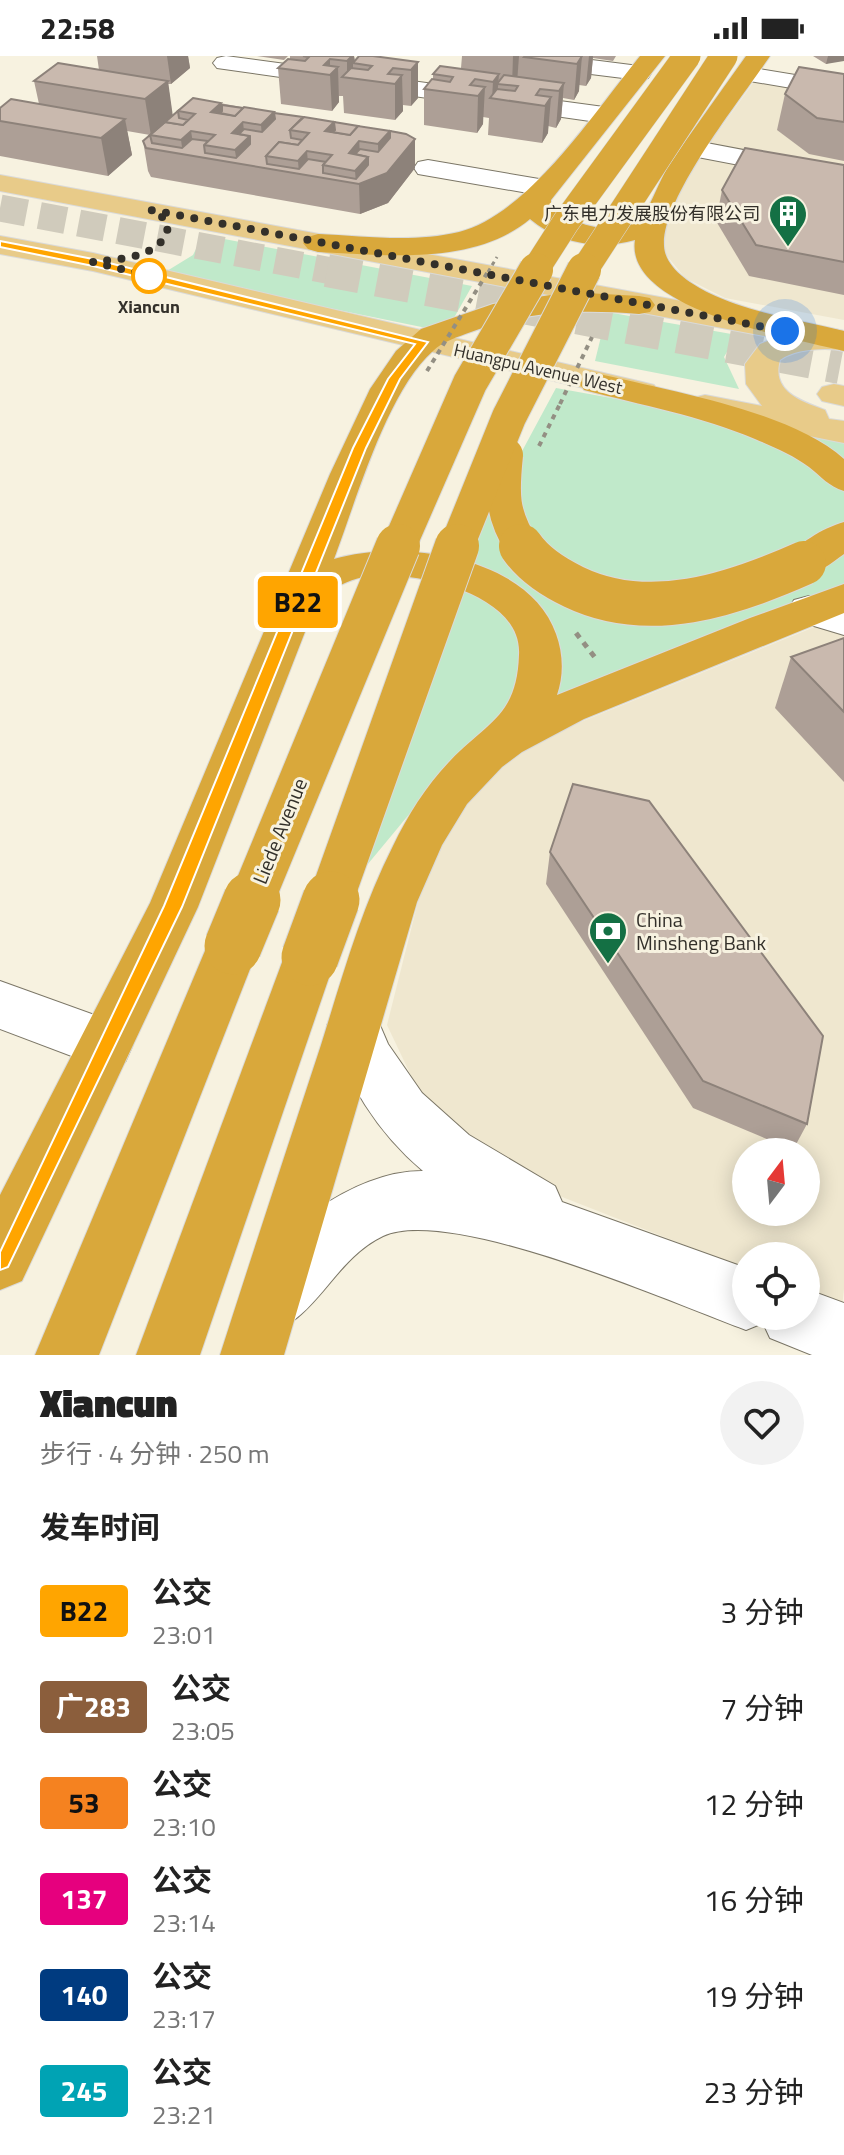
<!DOCTYPE html>
<html lang="zh">
<meta charset="utf-8">
<style>
:root{--surface:#fff;--page:#f2f2f2;--text:#222;--muted:#767676}
body{margin:0;font-family:"Titillium Web","Noto Sans SC",sans-serif;background:var(--page);color:var(--text);height:100vh;display:flex;flex-direction:column;font-size:30px;white-space:nowrap}
*{box-sizing:border-box;margin:0}
p{font-size:26px;color:var(--muted)}
.icon{flex:none;width:44px;height:44px;fill:none;stroke:currentColor;stroke-width:2;stroke-linecap:round;stroke-linejoin:round}
.map{position:relative;height:1299px;overflow:hidden}
.drawer{display:flex;flex-direction:column;background:var(--surface);flex:1}
.drawer>*{flex:none}
.badge{padding:0 16px;border-radius:6px;font-size:28px;line-height:52px}
.needle{width:52px;rotate:16deg}
.buttons{position:absolute;left:732px;top:1082px;display:grid;gap:16px}
.buttons a{display:grid;place-items:center;width:88px;height:88px;border-radius:50%;background:var(--surface);box-shadow:0 4px 20px #0003;font-size:40px}
.you{position:absolute;width:40px;height:40px;margin:-20px;border:6px solid #fff;border-radius:50%;background:#1a73e8;box-shadow:0 0 0 12px #1a73e833}
.map>.badge{position:absolute;translate:-50% -50%;box-shadow:0 0 0 4px #fff}
h2{padding:0 40px;font-size:30px;line-height:72px}
.round{display:grid;place-items:center;flex:none;width:84px;height:84px;border-radius:42px;background:var(--page)}
.overview{display:flex;align-items:center;justify-content:space-between;height:136px;padding:0 40px}
h1{font-size:38px;font-weight:800;line-height:60px}
ul{padding:0;list-style:none}
li{display:flex;align-items:center;gap:24px;height:96px;padding:0 40px}
li div{flex:1}
li b{display:block;font-size:30px}
li em{font-style:normal}
li .badge{min-width:88px;font-weight:700;text-align:center}
.status{display:flex;justify-content:space-between;align-items:center;height:56px;padding:0 40px;background:var(--surface);direction:ltr}
.status svg{height:22px;fill:currentColor}
.map>svg:first-child{display:block}
</style>
<div class="status"><b>22:58</b><svg viewBox="0 0 49 12"><path d="M0 12V9h3v3zM5 12V6h3v6zM10 12V3h3v9zM15 12V0h3v12zM26 1h20v11H26zM47 4h2v5h-2z"/></svg></div>
<div class="map">
<svg width="844" height="1299" viewBox="0 0 844 1299">
<rect width="100%" height="100%" fill="#f7f2e0"/>
<g fill="#efe7cf" fill-rule="evenodd">
<polygon points="760,17 844,31 844,264 725,242 685,222 663,195 667,161 690,115"/>
<path d="M844,559V1233L842,1251L806,1237V1200H746V1213L552,1137L424,1047L387,969L427,810L469,739L512,694ZM746,1096H806V1156H746Z"/>
</g>
<g fill="#c0e9ca">
<polygon points="203,179 472,230 446,276 162,218 193,199"/>
<polygon points="607,256 737,279 724,301 739,333 595,305"/>
<polygon points="556,332 844,384 844,531 440,721 353,826 484,466"/>
</g>
<g fill="none" stroke-linecap="round" stroke-linejoin="round">
<polyline stroke="#d0cbbc" stroke-width="27" stroke-dasharray="27 13" stroke-linecap="butt" points="0,152 337,216"/>
<polyline stroke="#d0cbbc" stroke-width="34" stroke-dasharray="34 17" stroke-linecap="butt" points="327,214 840,311"/>
<defs>
<g id="minor">
<polygon points="226,0 604,51 613,54 617,59 613,64 604,67 217,12 213,7 217,2"/>
<polygon points="491,0 560,0 639,10 648,12 651,17 648,22 639,24 503,7 495,5"/>
<polygon points="747,11 844,27 844,41 738,23 735,18 738,13"/>
<polygon points="696,85 791,103 801,105 805,111 801,117 791,119 687,99 683,93 687,87"/>
<polygon points="428,104 545,124 555,126 559,132 555,138 545,140 418,118 414,112 418,106"/>
<polygon points="809,540 844,550 844,579 794,564 788,554 794,544"/>
<polygon points="0,925 125,970 133,988 125,1006 106,1013 0,973"/>
<path d="M354,945L373,953L388,988L422,1037L469,1079L555,1130L562,1146L746,1212V1260H806V1233L844,1247V1299H812L770,1282L763,1267L746,1274C673,1247 451,1149 383,1180C343,1199 325,1241 294,1264C287,1268 278,1270 271,1273L249,1264L240,1242C266,1180 354,1114 423,1115C375,1074 349,1028 327,970L335,953Z"/>
</g>
<g id="major">
<path d="M0,119L844,275V295C826,291 795,293 780,304C771,336 801,345 825,354L829,363L844,365V387L705,359L693,356L688,349L693,342L705,339L762,350L746,328L745,308L760,288L775,282L0,135Z"/>
<polygon points="0,180 93,197 642,326 654,329 659,336 654,343 642,346 93,215 0,198"/>
<polygon points="834,328 844,330 844,350 822,345 817,338 822,331"/>
</g>
<g id="highway">
<path d="M640,0H665L551,144V151C571,168 622,185 642,160C652,148 659,125 668,111C693,73 720,37 746,0H770C742,42 661,142 664,190C665,212 691,228 709,237C750,257 800,264 844,275V295C797,283 624,254 635,184C599,194 559,188 530,163C474,210 386,199 318,196L308,193L303,187L308,181L318,178C364,180 413,187 459,176C529,158 595,55 640,0Z"/>
<path d="M569,236L639,240L650,242L655,249L650,256L639,258C580,253 527,255 471,276C458,281 443,285 433,295C387,335 356,445 334,503C403,483 529,500 556,578C563,597 564,619 557,639L750,562L844,528V557L584,663L522,696L502,711L467,748L442,789L417,846L284,1299H220C253,1196 287,1092 321,989C342,922 361,853 393,790C408,759 426,730 450,705C487,666 517,661 519,599C523,536 410,513 363,521C348,524 333,533 319,540L198,851L22,1225L0,1234V1139L150,847L330,418L370,333L396,295L421,273L493,248Z"/>
<path d="M596,317C668,335 789,354 844,403V435C828,430 822,421 809,411C793,399 774,391 755,383C701,360 641,349 584,334L579,327L584,320Z"/>
<path d="M844,466V498C826,511 813,523 790,516L784,507C796,488 823,472 844,466Z"/>
<polygon points="233,868 251,874 259,890 99,1299 35,1299 207,890 215,874"/>
<polygon points="310,878 328,885 336,901 200,1299 136,1299 284,901 292,885"/>
</g>
</defs>
<use href="#minor" stroke="#7b7666" stroke-width="2"/>
<use href="#major" stroke="#dadad9" stroke-width="2"/>
<use href="#highway" stroke="#dadad9" stroke-width="2"/>
<polyline stroke="#938f83" stroke-width="4" stroke-dasharray="5 5" stroke-linecap="butt" points="539,390 560,348"/>
<polyline stroke="#938f83" stroke-width="5" stroke-dasharray="6 6" stroke-linecap="butt" points="576,577 597,604"/>
<use href="#minor" fill="#fff" fill-rule="evenodd"/>
<use href="#major" fill="#e8cb89" fill-rule="evenodd"/>
<use href="#highway" fill="#d9a83b" fill-rule="evenodd"/>
<defs>
<g id="highway-bridge-far3">
<polyline points="534,216 566,166 687,0"/>
<polyline points="583,216 724,0"/>
</g>
<g id="highway-bridge-far2">
<path d="M506,399C502,437 501,458 523,492"/>
<polyline points="398,492 470,327 536,214"/>
<polyline points="456,492 509,361 584,214"/>
</g>
<g id="highway-bridge-far1">
<path d="M521,490C534,509 553,521 574,531C649,567 732,539 804,507"/>
<polyline points="251,846 398,490"/>
<polyline points="330,846 457,490"/>
</g>
<g id="highway-bridge">
<polyline points="233,890 252,844"/>
<polyline points="310,901 331,844"/>
</g>
</defs>
<use href="#highway-bridge-far3" stroke="#dadad9" stroke-width="28" stroke-linecap="butt"/>
<use href="#highway-bridge-far2" stroke="#dadad9" stroke-width="36" stroke-linecap="butt"/>
<use href="#highway-bridge-far1" stroke="#dadad9" stroke-width="46" stroke-linecap="butt"/>
<use href="#highway-bridge" stroke="#dadad9" stroke-width="59" stroke-linecap="butt"/>
<polyline stroke="#938f83" stroke-width="3" stroke-dasharray="4 4" stroke-linecap="butt" points="488,216 497,201"/>
<g stroke="#938f83" stroke-width="4" stroke-dasharray="5 5" stroke-linecap="butt">
<polyline points="427,315 489,214"/>
<polyline points="560,348 592,281"/>
</g>
<use href="#highway-bridge-far3" stroke="#d9a83b" stroke-width="27"/>
<use href="#highway-bridge-far2" stroke="#d9a83b" stroke-width="34"/>
<use href="#highway-bridge-far1" stroke="#d9a83b" stroke-width="44"/>
<use href="#highway-bridge" stroke="#d9a83b" stroke-width="57"/>
</g>
<g fill="#ad9f96">
<polygon points="97,0 188,0 190,12 171,28 168,28 172,59 193,42 415,83 415,112 388,147 360,158 151,121 148,115 143,85 150,79 127,75 132,99 108,120 0,100 0,52 39,48 34,25 99,14"/>
<polygon points="257,0 288,0 284,4"/>
<polygon points="290,0 354,0 355,5 418,6 418,42 411,50 403,49 403,55 395,64 344,57 343,40 339,40 339,46 332,55 281,48 278,12 290,3"/>
<polygon points="462,0 616,0 613,5 593,2 591,22 586,30 579,29 579,35 574,44 563,42 561,63 556,72 548,70 548,77 542,87 488,79 489,62 483,61 483,68 477,77 424,69 424,33 433,23 433,18 461,12"/>
<polygon points="813,0 844,0 826,8"/>
<polygon points="844,18 844,105 809,98 777,74 785,38"/>
<polygon points="844,109 844,239 749,220 716,165 722,134"/>
<polygon points="844,582 844,726 775,652 791,601"/>
<polygon points="550,796 807,1068 793,1094 693,1052 546,828"/>
</g>
<g fill="#8d827a">
<polygon points="167,0 188,0 190,12 171,28"/>
<polygon points="352,0 354,0 355,7 353,7 353,22 347,22 347,5"/>
<polygon points="513,0 519,0 517,27 512,30"/>
<polygon points="582,0 579,35 574,44 577,8"/>
<polygon points="589,0 593,0 591,22 586,30"/>
<polygon points="828,0 844,0 844,5 826,8"/>
<polygon points="330,3 330,18 338,11 339,46 332,55 330,19 324,9"/>
<polygon points="418,6 418,42 411,50 411,14"/>
<polygon points="499,18 497,43 492,43 493,26"/>
<polygon points="402,19 403,55 395,64 395,28"/>
<polygon points="168,25 173,61 151,80 145,43"/>
<polygon points="564,27 561,63 556,72 559,35"/>
<polygon points="485,31 483,68 477,77 478,40"/>
<polygon points="551,41 548,77 542,87 545,50"/>
<polygon points="221,47 224,66 211,56"/>
<polygon points="274,56 277,92 266,100 264,106 261,69"/>
<polygon points="125,63 132,99 108,120 101,82"/>
<polygon points="243,66 245,84 250,80 253,110 237,107 232,77"/>
<polygon points="334,66 335,85 325,75"/>
<polygon points="191,75 195,100 183,98 181,84"/>
<polygon points="390,75 415,83 415,112 388,147 360,158 359,128 356,127 355,115 368,101 379,120 378,88"/>
<polygon points="359,77 360,107 349,97"/>
<polygon points="307,95 309,119 299,117 298,105"/>
</g>
<g fill="#c9b9ae" stroke="#8d827a" stroke-width="2">
<polygon points="303,0 352,0 347,5 330,3 324,9 338,11 330,19 278,12 288,3 305,5 309,1"/>
<polygon points="359,0 373,0 418,6 411,14 393,12 388,18 402,19 395,28 342,21 351,12 368,14 372,10 353,7"/>
<polygon points="525,0 582,0 577,8 524,1"/>
<polygon points="58,7 168,25 145,43 34,25"/>
<polygon points="440,10 499,18 493,26 475,23 470,29 485,31 478,40 424,33 432,23 450,26 453,21 433,18"/>
<polygon points="799,11 844,18 844,66 817,62 785,38"/>
<polygon points="504,19 564,27 559,35 540,33 536,39 551,41 545,50 490,42 497,33 515,35 518,30 497,28"/>
<polygon points="193,42 221,47 211,56 235,60 244,51 274,56 261,69 243,66 232,77 250,80 235,94 204,89 215,79 191,75 181,84 150,79 165,66 183,69 195,58 178,55"/>
<polygon points="11,43 125,63 101,82 0,65 0,52"/>
<polygon points="222,49 243,52 235,60 220,57 222,55"/>
<polygon points="178,55 179,62 188,64 183,69 165,66 150,79 152,87 182,92 192,83 208,85 204,89 205,97 236,102 250,88 250,80 239,78 244,73 262,76 275,63 274,57 303,61 290,74 291,82 302,84 298,89 279,86 266,100 267,108 299,113 308,103 326,106 323,109 323,117 356,123 368,109 368,101 355,98 360,93 378,96 390,82 390,75 406,78 415,83 387,117 359,128 146,92 143,85"/>
<polygon points="304,61 334,66 325,75 350,79 358,70 390,75 378,88 359,85 349,97 368,101 355,115 323,109 332,99 307,95 298,105 266,100 279,86 298,89 309,77 290,74"/>
<polygon points="334,66 358,70 350,79 332,76 335,74"/>
<polygon points="745,92 844,109 844,206 756,189 722,134"/>
<polygon points="844,582 844,656 791,601"/>
<polygon points="573,728 649,745 823,980 807,1068 703,1025 550,796"/>
</g>
<polygon fill="#ffa500" stroke="#fff" stroke-width="2" points="0,185 93,203 428,286 400,323 366,392 182,851 8,1211 0,1214 0,1196 164,850 353,392 388,323 415,288 93,210 0,191"/>
<g fill="none" stroke-linecap="round" stroke-linejoin="round">
<path stroke="#33302a" stroke-width="8" stroke-dasharray="0 14.4" d="M149,220L93,206C119,203 164,202 168,170L160,158L151,154L785,275"/>
</g>
<defs>
<symbol id="building-pin" viewBox="-11 -11 22 30"><path d="M0 17L-7.5 6A9.5 9.5 0 1 1 7.5 6Z" fill="#147044" stroke="#f7f2e0"/><path d="M-4-6H4V6H1V3H-1V6H-4ZM-2.5-4.3h1.7v1.8h-1.7ZM.8-4.3h1.7v1.8H.8ZM-2.5-1h1.7V.8h-1.7ZM.8-1h1.7V.8H.8Z" fill="#fff"/></symbol>
<symbol id="bank-pin" viewBox="-11 -11 22 30"><path d="M0 17L-7.5 6A9.5 9.5 0 1 1 7.5 6Z" fill="#147044" stroke="#f7f2e0"/><path d="M-6-4H6V4H-6ZM0-2.3a2.3 2.3 0 1 0 0 4.6a2.3 2.3 0 1 0 0-4.6Z" fill="#fff"/></symbol>
</defs>
<g fill-rule="evenodd">
<use href="#building-pin" x="766" y="136" width="44" height="60"/>
<use href="#bank-pin" x="586" y="853" width="44" height="60"/>
</g>
<circle fill="#fff" stroke="#ffa500" stroke-width="4" cx="149" cy="220" r="16"/>
<g text-anchor="middle" stroke-width="6" stroke-linejoin="round" paint-order="stroke">
<g font-size="18" fill="#33302a" stroke="#f7f2e0" text-anchor="end">
<text x="760" y="164">广东电力发展股份有限公司</text>
</g>
<g font-size="18" font-weight="bold" fill="#33302a" stroke="#f7f2e0">
<text x="149" y="257">Xiancun</text>
</g>
<g font-size="18" fill="#33302a" stroke="#f7f2e0">
<text transform="translate(538 313) rotate(13)" y="6">Huangpu Avenue West</text>
</g>
<g font-size="20" fill="#33302a" stroke="#f7f2e0">
<text transform="translate(280 775) rotate(-68)" y="7">Liede Avenue</text>
</g>
<g font-size="20" fill="#33302a" stroke="#f7f2e0" text-anchor="start">
<text x="636" y="871">China<tspan x="636" dy="23">Minsheng Bank</tspan></text>
</g>
</g>
</svg>
<div class="buttons">
<a><svg class="needle" viewBox="-14 -14 28 28"><path d="M0-13l5 13h-10z" fill="#e53935"/><path d="M0 13l5-13h-10z" fill="#767676"/></svg></a>
<a><svg class="icon" aria-label="locate" viewBox="0 0 24 24"><circle cx="12" cy="12" r="6"/><path d="M12 2v4M12 18v4M2 12h4M18 12h4"/></svg></a>
</div>
<div class="you" style="left:785px;top:275px"></div>
<b class="badge" style="left:298px;top:546px;background:#ffa500;color:#111">B22</b>
</div>
<section class="drawer">
<div class="overview"><div><h1>Xiancun</h1><p>步行 · 4 分钟 · 250 m</p></div><a class="round"><svg class="icon" aria-label="heart" viewBox="0 0 24 24"><path d="M12 20l-8-8c-3-5 5-10 8-4 3-6 11-1 8 4z"/></svg></a></div>
<h2>发车时间</h2>
<ul>
<li><span class="badge" style="background:#ffa500;color:#111">B22</span><div><b>公交</b><p>23:01</p></div><em>3 分钟</em></li>
<li><span class="badge" style="background:#8b5e3c;color:#fff">广283</span><div><b>公交</b><p>23:05</p></div><em>7 分钟</em></li>
<li><span class="badge" style="background:#f58220;color:#111">53</span><div><b>公交</b><p>23:10</p></div><em>12 分钟</em></li>
<li><span class="badge" style="background:#e6007e;color:#fff">137</span><div><b>公交</b><p>23:14</p></div><em>16 分钟</em></li>
<li><span class="badge" style="background:#003b80;color:#fff">140</span><div><b>公交</b><p>23:17</p></div><em>19 分钟</em></li>
<li><span class="badge" style="background:#00a3b4;color:#fff">245</span><div><b>公交</b><p>23:21</p></div><em>23 分钟</em></li>
</ul>
</section>
